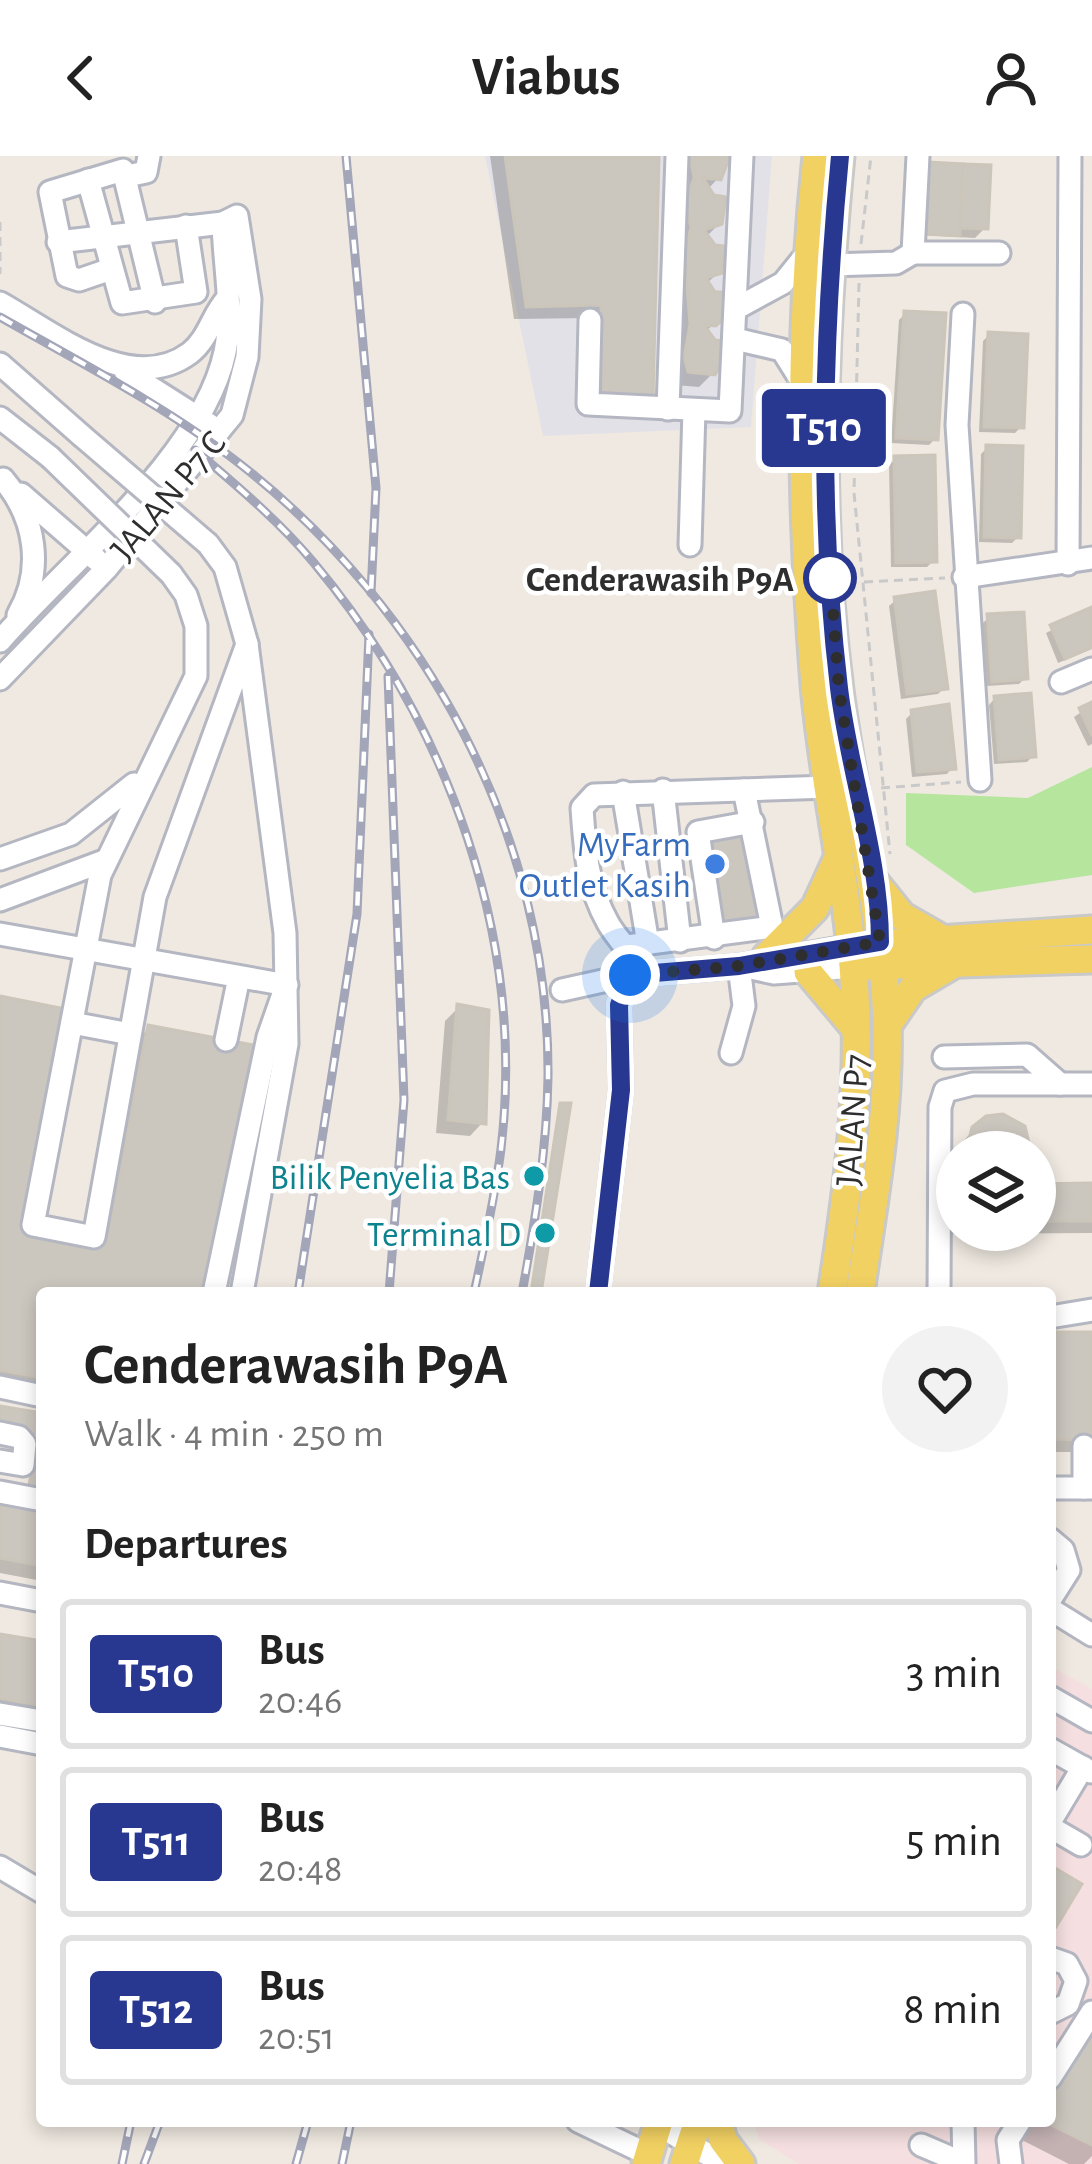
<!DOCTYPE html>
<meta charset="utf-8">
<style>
:root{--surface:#fff;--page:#f2f2f2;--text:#222;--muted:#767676;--line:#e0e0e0}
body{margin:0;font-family:"Alegreya Sans",sans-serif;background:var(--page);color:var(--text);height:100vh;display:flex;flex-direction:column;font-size:45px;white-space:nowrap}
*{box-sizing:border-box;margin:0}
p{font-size:39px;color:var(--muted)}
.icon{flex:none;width:66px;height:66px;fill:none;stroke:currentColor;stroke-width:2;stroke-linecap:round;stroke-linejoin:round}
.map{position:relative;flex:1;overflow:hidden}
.panel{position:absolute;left:36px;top:1131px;width:1020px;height:840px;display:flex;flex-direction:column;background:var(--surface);border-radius:12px;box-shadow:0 6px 18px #0003}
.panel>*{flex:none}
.badge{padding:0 24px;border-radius:9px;font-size:42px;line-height:78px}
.fabs{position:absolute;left:936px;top:975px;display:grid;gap:24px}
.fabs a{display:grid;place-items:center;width:120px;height:120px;border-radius:50%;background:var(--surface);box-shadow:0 6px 18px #0003;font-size:60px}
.you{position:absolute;width:60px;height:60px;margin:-30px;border:9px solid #fff;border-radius:50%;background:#1a73e8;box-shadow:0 0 0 18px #1a73e833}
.map>.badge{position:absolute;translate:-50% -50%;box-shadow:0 0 0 6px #fff}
h2{padding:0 48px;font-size:45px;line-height:108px}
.round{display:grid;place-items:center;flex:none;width:126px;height:126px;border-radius:63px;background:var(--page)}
.overview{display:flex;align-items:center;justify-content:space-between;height:204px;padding:0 48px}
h1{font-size:57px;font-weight:700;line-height:90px}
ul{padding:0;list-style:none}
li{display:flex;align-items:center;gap:36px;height:150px;margin:0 24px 18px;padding:0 24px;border:6px solid var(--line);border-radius:12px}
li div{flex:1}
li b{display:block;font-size:45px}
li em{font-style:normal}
li .badge{min-width:132px;font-weight:700;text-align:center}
header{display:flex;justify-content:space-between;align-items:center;height:156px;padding:0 48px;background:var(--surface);font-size:54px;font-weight:700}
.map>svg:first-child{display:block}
</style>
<header><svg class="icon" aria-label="back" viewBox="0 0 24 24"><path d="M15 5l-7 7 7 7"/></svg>Viabus<svg class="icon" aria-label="person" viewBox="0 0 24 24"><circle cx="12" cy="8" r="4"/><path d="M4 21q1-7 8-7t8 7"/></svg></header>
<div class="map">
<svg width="1092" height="2008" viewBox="0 0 1092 2008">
<rect width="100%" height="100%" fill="#efe9e1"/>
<polygon fill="#e3e1e8" points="485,0 772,0 751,271 543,280"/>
<polygon fill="#f5dfe0" points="1050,1510 1092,1533 1092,2008 799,2008 759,1983 754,1965 1050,1965"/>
<polygon fill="#b6e59e" points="1092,611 1092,719 974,737 906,689 906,637 1028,642"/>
<g fill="#0003">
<polygon points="490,0 656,0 650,241 588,253 589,162 514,163"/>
<polygon points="681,0 726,0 724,16 707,34 720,67 706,81 719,116 706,128 719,163 705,176 713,217 699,231 675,229"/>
<polygon points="908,10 985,72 975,82 904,78"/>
<polygon points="905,158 935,283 929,289 891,287 899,164"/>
<polygon points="989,179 1021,271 1015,277 979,276 983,185"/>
<polygon points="987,292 1018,381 1012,387 979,386 981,298"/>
<polygon points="895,303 933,405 927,411 891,411 889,309"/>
<polygon points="896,444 944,532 938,538 901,543 889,450"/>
<polygon points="1092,454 1092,493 1058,507 1046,477"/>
<polygon points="989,461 1025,522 1019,528 987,530 982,468"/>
<polygon points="995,542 1033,600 1027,606 994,608 989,549"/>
<polygon points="1092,549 1092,588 1088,590 1074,561"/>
<polygon points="913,556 953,611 947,618 912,621 906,563"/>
<polygon points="0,844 18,1075 98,1090 139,882 149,872 201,1137 42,1137 42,1233 0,1225"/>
<polygon points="458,852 483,966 470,980 436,977 445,865"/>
<polygon points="980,967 1027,996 957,996 957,1020 955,994"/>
<polygon points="1092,1030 1092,1077 951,1078 951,1045 957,1039 957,1074 1035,1074 1035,1031"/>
<polygon points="1050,1179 1092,1179 1091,1296 1050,1296"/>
<polygon points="0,1346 42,1354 42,1425 0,1417"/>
<polygon points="0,1482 42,1488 42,1556 0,1548"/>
<polygon points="1092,1852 1092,2000 1084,2008 1069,2008 1016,1981 1025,1965 1050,1965 1050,1923"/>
<polygon points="533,1965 580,1965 573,1972"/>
</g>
<g fill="#cbc7bf" stroke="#cbc5ba" stroke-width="3">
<polygon points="505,0 659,0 653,242 601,240 601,149 526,151"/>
<polygon points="690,0 730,0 721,24 703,22 714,39 726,41 722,68 704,74 715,89 725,90 722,117 706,122 715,136 725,136 722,164 716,170 704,169 715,184 724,185 724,205 715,219 688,216 684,201 690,168 684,96 691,72 685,47 694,22"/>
<polygon points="909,5 963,8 960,80 905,77"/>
<polygon points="963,8 991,9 988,73 960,72"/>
<polygon points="904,155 946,157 938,284 896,282"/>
<polygon points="988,176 1028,178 1024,272 984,271"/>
<polygon points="986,289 1023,290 1021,382 984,381"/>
<polygon points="935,299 937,406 896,407 894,300"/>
<polygon points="935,435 948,533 907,538 894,441"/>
<polygon points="1092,451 1092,491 1065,503 1050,469"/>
<polygon points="1024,456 1028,523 992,526 987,458"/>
<polygon points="1031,537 1036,601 999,604 994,540"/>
<polygon points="1092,546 1092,580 1079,552"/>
<polygon points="949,548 956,613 917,616 911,554"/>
<polygon points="749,675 762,761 720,767 707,680"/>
<polygon points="0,840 65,853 22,1073 105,1089 148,869 253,889 204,1137 42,1137 42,1222 0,1214"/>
<polygon points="457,848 489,854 486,968 448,964"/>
<polygon points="560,947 571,947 541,1137 531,1137"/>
<polygon points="1003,958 1025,970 1031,996 966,996 972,971 986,960"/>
<polygon points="1092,1027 1092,1065 1035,1065 1035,1028"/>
<polygon points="1050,1176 1092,1176 1092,1284 1050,1283"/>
<polygon points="0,1250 42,1257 39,1278 0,1271"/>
<polygon points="41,1267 42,1267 42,1337 28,1334"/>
<polygon points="0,1343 42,1351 42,1410 0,1402"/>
<polygon points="0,1478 42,1485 42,1550 0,1542"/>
<polygon points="1050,1709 1082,1728 1056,1771 1050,1768"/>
<polygon points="1092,1861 1092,1989 1043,1965 1050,1965 1050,1933"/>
</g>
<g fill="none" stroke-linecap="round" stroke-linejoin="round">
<defs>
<g id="minor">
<polyline points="127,20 146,16 149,0"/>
<polyline points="88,24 122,147 196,136 186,70"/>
<polyline points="58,86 223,67"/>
<polyline points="913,97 999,97"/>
<polyline points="830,109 896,107 913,97 918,0"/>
<polyline points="111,113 79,124 67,120 50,36 123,14 155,146"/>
<path d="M0,147C52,176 131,241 190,197C209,182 212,159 227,143"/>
<polyline points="737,152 783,127 809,95"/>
<polyline points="963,158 957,269 980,624"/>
<polyline points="590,164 588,248 730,255 742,0"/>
<polyline points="735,183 782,194 802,226"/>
<polyline points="0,208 82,280"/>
<polyline points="125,215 210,269"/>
<polyline points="668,253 677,0"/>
<polyline points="0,262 50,301"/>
<path d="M3,323C36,362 44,414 18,459"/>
<polyline points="21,338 97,404"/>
<polyline points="208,388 225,411 247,488 285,777 287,888 242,1137"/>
<polyline points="690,389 694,254"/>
<polyline points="1068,408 1070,0"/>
<polyline points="171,418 186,439 196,470 196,520 100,719 33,1069 94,1081 155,741 247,488"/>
<polyline points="964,421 1092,402"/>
<path d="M0,485C69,406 203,300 225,196C234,153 224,111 223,67L237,60L250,143L247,201L232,259L106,413L0,523"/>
<polyline points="1061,526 1092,513"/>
<polyline points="663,634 680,785"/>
<polyline points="623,636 648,788"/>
<polyline points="0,703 71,678 134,628"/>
<polyline points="0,744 104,705"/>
<polyline points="0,778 287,829"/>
<polyline points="714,782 698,676 753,666"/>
<polyline points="627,790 772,771 744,634"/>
<polyline points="746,811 774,817 854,811"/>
<path d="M639,816C632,794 618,785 608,767C587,730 585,694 582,652L594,639L829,631"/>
<polyline points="562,834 630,819"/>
<polyline points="72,867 130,878"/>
<polyline points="226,884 239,821"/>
<polyline points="731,897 744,850 739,810"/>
<polyline points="944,901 1027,899 1060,928"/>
<polyline points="214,1137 268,881 282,841"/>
<polyline points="598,1137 621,934 619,849 630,819 739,810 851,790"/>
<polyline points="939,1137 940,951 945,935 973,928 1092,928"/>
<polyline points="1050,1161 1092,1154"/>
<polyline points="0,1231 42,1240"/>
<polyline points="0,1277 19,1281 25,1288 23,1309 0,1305"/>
<polyline points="1084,1290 1084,1332"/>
<polyline points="1050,1332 1092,1332"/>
<polyline points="0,1336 42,1344"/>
<polyline points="1050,1383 1063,1394 1069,1414 1050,1444"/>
<polyline points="0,1437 42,1445"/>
<polyline points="1050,1453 1092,1479"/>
<polyline points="1050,1541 1092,1565"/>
<polyline points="0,1558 42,1565"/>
<polyline points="0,1580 42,1588"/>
<polyline points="1050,1593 1091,1616"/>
<polyline points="1050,1666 1083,1611"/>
<polyline points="1050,1671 1081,1689"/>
<polyline points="0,1711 42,1736"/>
<polyline points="1050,1802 1067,1808 1076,1825 1068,1848 1050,1857"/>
<polyline points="1050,1922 1092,1856"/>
<polyline points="578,1965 649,1999"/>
<polyline points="963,1965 964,2008"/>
<polyline points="658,1969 724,2008"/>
<polyline points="921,1989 963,2007"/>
<polyline points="1011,2008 1008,1984 1020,1965"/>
</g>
<g id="major">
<path d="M817,0C798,177 801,352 815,529C823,623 845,716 853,810C863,921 849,1028 832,1137"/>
<path d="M840,0C823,177 816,357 839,534C853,646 883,754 887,866C890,957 873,1048 860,1137"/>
<polyline points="873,724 902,760 937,780"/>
<polyline points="861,789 1092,774"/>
<polyline points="766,801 815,752 837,704"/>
<polyline points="864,810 1092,803"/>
<polyline points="808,816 855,872"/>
<polyline points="887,870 913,832 952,809"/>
<polyline points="718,1965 723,1984 741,2008"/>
<polyline points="646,2008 659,1965"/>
<polyline points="684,2008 698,1965"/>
</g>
</defs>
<use href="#minor" stroke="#b4b7c1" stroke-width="27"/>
<use href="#major" stroke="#c9c9c9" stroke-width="33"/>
<g stroke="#c9c9c9" stroke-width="3" stroke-dasharray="9 6" stroke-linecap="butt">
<polyline points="0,66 0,118"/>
<polyline points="861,88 871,0"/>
<polyline points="859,127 854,337 890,698"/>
<polyline points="864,426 945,422"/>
<polyline points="881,632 961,626"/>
</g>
<use href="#minor" stroke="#fff" stroke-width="21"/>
<use href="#major" stroke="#f2d163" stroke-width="27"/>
<defs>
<g id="rail">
<polyline points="346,0 376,332 371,437"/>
<path d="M0,161C81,207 167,251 240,308C426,453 550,681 548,921C547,993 535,1066 522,1137"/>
<path d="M195,294C236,329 279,365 314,407C448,568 526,782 501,993C495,1041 484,1090 474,1137"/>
<polyline points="388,520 404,944 389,1137"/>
<polyline points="298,1137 357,758 369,478"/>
<polyline points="122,2008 131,1965"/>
<polyline points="144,2008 160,1965"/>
<polyline points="296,2008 308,1965"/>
<polyline points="342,2008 351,1965"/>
</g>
</defs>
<use href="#rail" stroke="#a3a6b8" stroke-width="9"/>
<use href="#rail" stroke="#fff" stroke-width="4.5" stroke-dasharray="14" stroke-linecap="butt"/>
<defs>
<g id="minor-bridge">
<polyline points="82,280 208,388"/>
<polyline points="50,301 171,418"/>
</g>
</defs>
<use href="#minor-bridge" stroke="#b4b7c1" stroke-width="27" stroke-linecap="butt"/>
<use href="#minor-bridge" stroke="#fff" stroke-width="21"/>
</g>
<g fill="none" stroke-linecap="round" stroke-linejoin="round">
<defs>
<path id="line" d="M598,1137L621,934L619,849L630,819L739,810L880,786C880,702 849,616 839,532C818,355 823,177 840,0"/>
</defs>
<use href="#line" stroke="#fff" stroke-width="27"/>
<use href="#line" stroke="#283890" stroke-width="18"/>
<polyline stroke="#2e2e2e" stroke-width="12" stroke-dasharray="0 21.6" points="630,819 739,810 880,786 839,534 830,414 830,422"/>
</g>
<circle fill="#fff" stroke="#283890" stroke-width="6" cx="830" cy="422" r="24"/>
<circle fill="#3f7fe0" stroke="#fff" stroke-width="4.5" cx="715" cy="708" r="12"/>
<g fill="#0f9aa8" stroke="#fff" stroke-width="4.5">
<circle cx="534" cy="1020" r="12"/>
<circle cx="545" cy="1077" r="12"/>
</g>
<g text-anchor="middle" stroke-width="9" stroke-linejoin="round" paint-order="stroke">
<g font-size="36" fill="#2e2e2e" stroke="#fff">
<text transform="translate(167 339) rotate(-50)" y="13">JALAN P7 C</text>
<text transform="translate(851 964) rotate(-86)" y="13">JALAN P7</text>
</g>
<g font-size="36" font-weight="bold" fill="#2e2e2e" stroke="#fff" text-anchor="end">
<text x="794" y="435">Cenderawasih P9A</text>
</g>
<g font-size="36" fill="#366cbe" stroke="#fff" text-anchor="end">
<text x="691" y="700">MyFarm<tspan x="691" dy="41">Outlet Kasih</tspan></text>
</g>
<g font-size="36" fill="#0d838f" stroke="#fff" text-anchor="end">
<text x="510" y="1033">Bilik Penyelia Bas</text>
<text x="521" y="1090">Terminal D</text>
</g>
</g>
</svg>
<div class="fabs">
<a><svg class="icon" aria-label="layers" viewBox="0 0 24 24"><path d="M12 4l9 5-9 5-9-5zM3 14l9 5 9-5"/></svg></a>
</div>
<div class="you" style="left:630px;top:819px"></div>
<b class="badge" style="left:824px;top:272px;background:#283890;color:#fff">T510</b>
<section class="panel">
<div class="overview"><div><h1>Cenderawasih P9A</h1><p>Walk · 4 min · 250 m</p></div><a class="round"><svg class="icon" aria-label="heart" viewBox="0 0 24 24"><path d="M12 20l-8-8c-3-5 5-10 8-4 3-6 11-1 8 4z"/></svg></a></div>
<h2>Departures</h2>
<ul>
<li><span class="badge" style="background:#283890;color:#fff">T510</span><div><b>Bus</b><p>20:46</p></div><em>3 min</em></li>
<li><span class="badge" style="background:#283890;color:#fff">T511</span><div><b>Bus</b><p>20:48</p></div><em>5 min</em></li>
<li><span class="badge" style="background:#283890;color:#fff">T512</span><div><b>Bus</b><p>20:51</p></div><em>8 min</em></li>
</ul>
</section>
</div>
